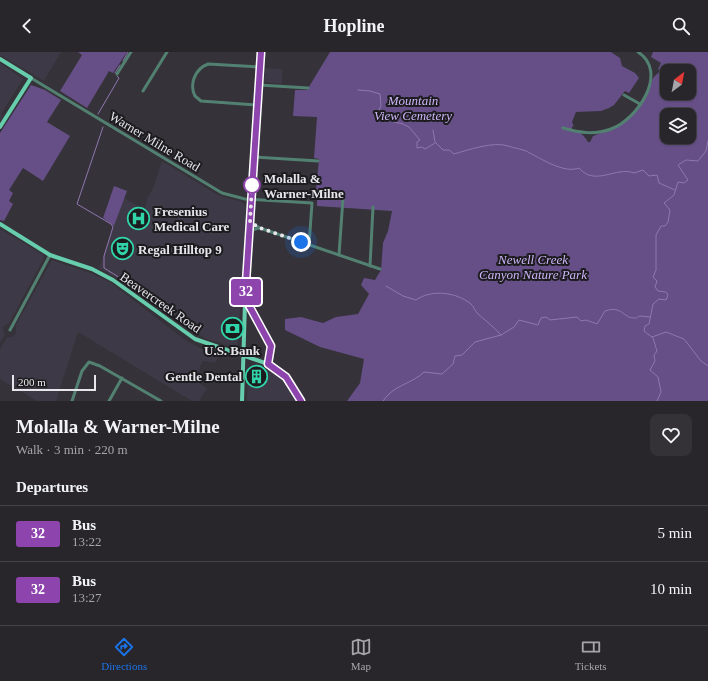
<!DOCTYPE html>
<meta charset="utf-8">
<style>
:root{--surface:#28262b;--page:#343237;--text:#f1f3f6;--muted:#a5a5a9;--line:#444347;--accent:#1a73e8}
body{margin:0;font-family:Georgia,serif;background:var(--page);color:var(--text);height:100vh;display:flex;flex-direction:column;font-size:15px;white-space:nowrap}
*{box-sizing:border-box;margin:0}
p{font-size:13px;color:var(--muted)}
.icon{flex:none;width:22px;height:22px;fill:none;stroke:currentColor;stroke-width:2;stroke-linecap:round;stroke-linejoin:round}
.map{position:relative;height:349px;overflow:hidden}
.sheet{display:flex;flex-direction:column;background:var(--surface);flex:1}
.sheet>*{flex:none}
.badge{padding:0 8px;border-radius:3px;font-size:14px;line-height:26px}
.needle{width:26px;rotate:32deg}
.tools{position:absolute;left:660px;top:12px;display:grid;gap:8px}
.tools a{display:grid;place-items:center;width:36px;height:36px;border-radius:8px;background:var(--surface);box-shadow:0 1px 3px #0004,0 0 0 1px var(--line);font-size:20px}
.scale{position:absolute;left:12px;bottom:10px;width:84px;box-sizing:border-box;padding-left:4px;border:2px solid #e7e6eb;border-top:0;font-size:11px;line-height:14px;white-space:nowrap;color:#e7e6eb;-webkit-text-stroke:3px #1c1b1e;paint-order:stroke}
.you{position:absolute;width:20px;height:20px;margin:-10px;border:3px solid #fff;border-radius:50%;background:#1a73e8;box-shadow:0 0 0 6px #1a73e833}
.map>.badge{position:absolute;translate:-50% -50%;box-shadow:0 0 0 2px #fff}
h2{padding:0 16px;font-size:15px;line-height:36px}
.round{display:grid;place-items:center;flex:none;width:42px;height:42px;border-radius:8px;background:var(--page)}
.overview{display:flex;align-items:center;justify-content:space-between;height:68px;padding:0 16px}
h1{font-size:19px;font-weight:600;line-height:30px}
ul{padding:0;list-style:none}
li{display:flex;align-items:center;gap:12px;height:56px;padding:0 16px;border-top:1px solid var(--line)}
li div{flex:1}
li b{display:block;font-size:15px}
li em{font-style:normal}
li .badge{min-width:44px;font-weight:700;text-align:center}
header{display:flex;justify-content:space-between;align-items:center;height:52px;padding:0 16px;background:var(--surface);font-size:18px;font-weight:600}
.tabs{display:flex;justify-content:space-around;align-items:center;height:56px;border-top:1px solid var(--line);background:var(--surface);font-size:11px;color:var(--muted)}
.tabs a{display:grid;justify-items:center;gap:2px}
.tabs .current{color:var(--accent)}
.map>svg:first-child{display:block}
</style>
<header><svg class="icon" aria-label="back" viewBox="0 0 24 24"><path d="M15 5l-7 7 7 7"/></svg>Hopline<svg class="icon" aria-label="search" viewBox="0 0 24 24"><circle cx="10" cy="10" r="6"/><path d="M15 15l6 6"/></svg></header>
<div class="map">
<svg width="708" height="349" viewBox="0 0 708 349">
<rect width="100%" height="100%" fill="#353239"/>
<g fill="#3e3946">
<polygon points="0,0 61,0 44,29 0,3"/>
<polygon points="0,11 23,27 1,62 3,63 0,69"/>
<polygon points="265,16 282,17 282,32 264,30"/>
<polygon points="162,109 218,143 242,150 246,155 238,294 236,296 207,287 193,280 138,238 99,216 124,146 145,158 147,147 154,134"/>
<polygon points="0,177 42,202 44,206 9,271 4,274 3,278 5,283 0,291"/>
<polygon points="52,208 93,222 110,230 185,288 204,298 220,303 215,311 203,309 200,315 199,331 207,336 199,349 192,349 78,280 56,349 37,349 0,327 0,297 7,285 13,285 16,281 16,273"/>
<polygon points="253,312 277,322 287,333 296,349 247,349 248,316"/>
</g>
<g fill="#654f86" fill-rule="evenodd">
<polygon points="78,0 127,0 113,21 109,19 87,56 60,39 82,3"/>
<path d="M330,0H611L620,6L622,14L635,21L639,26L629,41L625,39L614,53L609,56L601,59L576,60L572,70L574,75L572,74V77C580,80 584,83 588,90H590L593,84L624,71L646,45L653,26L660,19L658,17L661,11L651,5L653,0H708V349H347L360,331L364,307L320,295L285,278V267L301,265L323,271L336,265L358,262L369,242L361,233L364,226L375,228L381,218L383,191L388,179L392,159L317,154V148H315L319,107L314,106L317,65L293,64L295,38H307ZM667,19H689V41H667ZM667,63H689V85H667Z"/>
<polygon points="31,33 45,38 61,48 47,70 70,84 43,129 23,116 9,138 13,141 9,149 13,152 4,169 0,168 0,81"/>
<polygon points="114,134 127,139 114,174 103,166"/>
</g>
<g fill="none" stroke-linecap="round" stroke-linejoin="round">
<g stroke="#8f77b0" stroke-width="1">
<polyline points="123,9 128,0"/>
<polyline points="115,21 120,13"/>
<polyline points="358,38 370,39 380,42 381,54 379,58 390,69 403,72 409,75 420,88 417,90 417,96 422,95 425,97 435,91"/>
<polyline points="98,62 119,26 117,24"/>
<polyline points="103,75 77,152 111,172 113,175 104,204 104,216 151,245"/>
<path d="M433,78L435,90L443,98H449L454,102C468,98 494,89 508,94C514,96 521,97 526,99C540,106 564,122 579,116C595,135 616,114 634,121L643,118L649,124L657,123L659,131L675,138"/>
<path d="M386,234L403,244L416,248C432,237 456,240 471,252C474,255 475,259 478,262C486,269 494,275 501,283"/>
<polyline points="652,285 666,280 684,287 701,309 708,314"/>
<path d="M383,349C393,333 412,332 424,320L442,322L453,312L455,304L462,303L475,290L501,283L514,275L519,268L538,273L541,266L546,265L550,268L577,265L581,269L586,268L597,272L605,259C622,253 623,266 634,266C639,266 636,265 640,264C643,264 647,265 650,265"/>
<polyline points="657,349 661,340 658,325 650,318 655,309 654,303 657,299 653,286 644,279 645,274 649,272 653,252 659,247 666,248 668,243 666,240 658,239 655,235 657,229 653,225 656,218 656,183 661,174 665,174 668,170 670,158 664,151 674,143 678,130 684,131 688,128 678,113 686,108 698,109 706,99 708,89"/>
</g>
<g stroke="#528171" stroke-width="3">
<polyline points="117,22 131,0"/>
<polyline points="31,26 222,141 245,147 312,151 309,193"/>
<polyline points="259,33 308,36"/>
<polyline points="143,39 167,0"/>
<polyline points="624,43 640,52"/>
<path d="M257,53L201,49L195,44C189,32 195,17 208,12L260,15"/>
<path d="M563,76C580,81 595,83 611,77C638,67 669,20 638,0"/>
<polyline points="254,105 318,109"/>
<polyline points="250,170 260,176 380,217"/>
<polyline points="249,179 259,176"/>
<polyline points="339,203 343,146"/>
<polyline points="370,214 373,155"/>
<polyline points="245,247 271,294 268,312"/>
<polyline points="10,278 50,203"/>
<polyline points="72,349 82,319 89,310 100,314 161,349"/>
<polyline points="109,349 122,326"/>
</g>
<g stroke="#67cead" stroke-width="4">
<polyline points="0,7 31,26 0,75"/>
<polyline points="0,172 50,203 92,217 113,228 195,287 274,314 289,328 301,349"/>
<polyline points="242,349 246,218 261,0"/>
</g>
</g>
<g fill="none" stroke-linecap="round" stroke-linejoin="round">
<defs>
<polyline id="line" points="261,0 245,246 271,294 268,312 286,325 301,349"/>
</defs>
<use href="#line" stroke="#fff" stroke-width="9"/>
<use href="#line" stroke="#8e44ad" stroke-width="6"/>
<polyline stroke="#e7e6eb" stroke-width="4" stroke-dasharray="0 7.2" points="252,133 250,170 260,176 301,190"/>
</g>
<defs>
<symbol id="hospital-ring" viewBox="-11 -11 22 22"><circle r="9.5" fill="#1c1b1e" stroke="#31d4a9" stroke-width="1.5"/><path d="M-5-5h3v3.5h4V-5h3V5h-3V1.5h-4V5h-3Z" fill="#31d4a9"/></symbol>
<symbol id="theatre-ring" viewBox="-11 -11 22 22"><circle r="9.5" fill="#1c1b1e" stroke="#31d4a9" stroke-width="1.5"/><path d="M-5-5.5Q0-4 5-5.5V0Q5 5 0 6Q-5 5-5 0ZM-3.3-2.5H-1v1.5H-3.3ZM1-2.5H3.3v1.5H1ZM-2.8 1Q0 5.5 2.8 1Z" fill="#31d4a9"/></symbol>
<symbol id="bank-ring" viewBox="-11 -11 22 22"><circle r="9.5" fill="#1c1b1e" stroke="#31d4a9" stroke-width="1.5"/><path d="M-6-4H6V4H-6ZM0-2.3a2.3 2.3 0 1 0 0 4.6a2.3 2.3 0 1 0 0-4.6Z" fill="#31d4a9"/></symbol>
<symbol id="building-ring" viewBox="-11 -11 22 22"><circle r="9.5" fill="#1c1b1e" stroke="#31d4a9" stroke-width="1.5"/><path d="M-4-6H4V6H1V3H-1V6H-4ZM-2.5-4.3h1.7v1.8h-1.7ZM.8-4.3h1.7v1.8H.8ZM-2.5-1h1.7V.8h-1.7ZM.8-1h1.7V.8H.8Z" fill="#31d4a9"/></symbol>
</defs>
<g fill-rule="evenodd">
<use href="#hospital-ring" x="126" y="154" width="25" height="25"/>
<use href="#theatre-ring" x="110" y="184" width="25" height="25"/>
<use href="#bank-ring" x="220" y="264" width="25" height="25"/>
<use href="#building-ring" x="244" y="312" width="25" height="25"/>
</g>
<circle fill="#fff" stroke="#8e44ad" stroke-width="2" cx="252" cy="133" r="8"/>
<g text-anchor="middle" stroke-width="4" stroke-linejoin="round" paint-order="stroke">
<g font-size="13" font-style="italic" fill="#cdb5f7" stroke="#1c1b1e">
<text x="413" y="53">Mountain<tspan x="413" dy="15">View Cemetery</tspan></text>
<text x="533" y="212">Newell Creek<tspan x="533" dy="15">Canyon Nature Park</tspan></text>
</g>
<g font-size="13" fill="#e7e6eb" stroke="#1c1b1e">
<text transform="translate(155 89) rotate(31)" y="5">Warner Milne Road</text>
<text transform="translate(161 250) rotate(35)" y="5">Beavercreek Road</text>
</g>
<g font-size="13" font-weight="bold" fill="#e7e6eb" stroke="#1c1b1e" text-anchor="start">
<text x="264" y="131">Molalla &amp;<tspan x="264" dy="15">Warner-Milne</tspan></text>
</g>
<g font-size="13" font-weight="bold" fill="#e7e6eb" stroke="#1c1b1e" text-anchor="start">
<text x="154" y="164">Fresenius<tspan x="154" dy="15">Medical Care</tspan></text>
<text x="138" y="202">Regal Hilltop 9</text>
<text x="232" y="303" text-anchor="middle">U.S. Bank</text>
<text x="242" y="329" text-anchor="end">Gentle Dental</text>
</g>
</g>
</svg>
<div class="tools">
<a><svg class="needle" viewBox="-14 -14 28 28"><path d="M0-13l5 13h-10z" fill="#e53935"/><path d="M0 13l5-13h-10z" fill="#a5a5a9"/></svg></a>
<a><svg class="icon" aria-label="layers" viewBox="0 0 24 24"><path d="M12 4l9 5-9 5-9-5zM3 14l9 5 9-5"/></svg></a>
</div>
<div class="scale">200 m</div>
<div class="you" style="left:301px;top:190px"></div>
<b class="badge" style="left:246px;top:240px;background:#8e44ad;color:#fff">32</b>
</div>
<section class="sheet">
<div class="overview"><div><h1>Molalla &amp; Warner-Milne</h1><p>Walk · 3 min · 220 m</p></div><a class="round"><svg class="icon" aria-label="heart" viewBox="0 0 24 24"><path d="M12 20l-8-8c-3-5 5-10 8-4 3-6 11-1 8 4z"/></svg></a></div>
<h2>Departures</h2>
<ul>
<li><span class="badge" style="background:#8e44ad;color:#fff">32</span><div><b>Bus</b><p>13:22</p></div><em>5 min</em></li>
<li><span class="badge" style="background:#8e44ad;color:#fff">32</span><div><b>Bus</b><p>13:27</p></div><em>10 min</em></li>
</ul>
</section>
<nav class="tabs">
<a class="current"><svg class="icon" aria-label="directions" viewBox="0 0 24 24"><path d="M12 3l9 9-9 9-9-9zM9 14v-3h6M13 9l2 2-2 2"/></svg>Directions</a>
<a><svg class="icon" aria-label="map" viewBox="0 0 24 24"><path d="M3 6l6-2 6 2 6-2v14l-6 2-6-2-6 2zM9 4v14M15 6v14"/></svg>Map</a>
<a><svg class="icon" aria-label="tickets" viewBox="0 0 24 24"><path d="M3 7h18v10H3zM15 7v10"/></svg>Tickets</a>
</nav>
